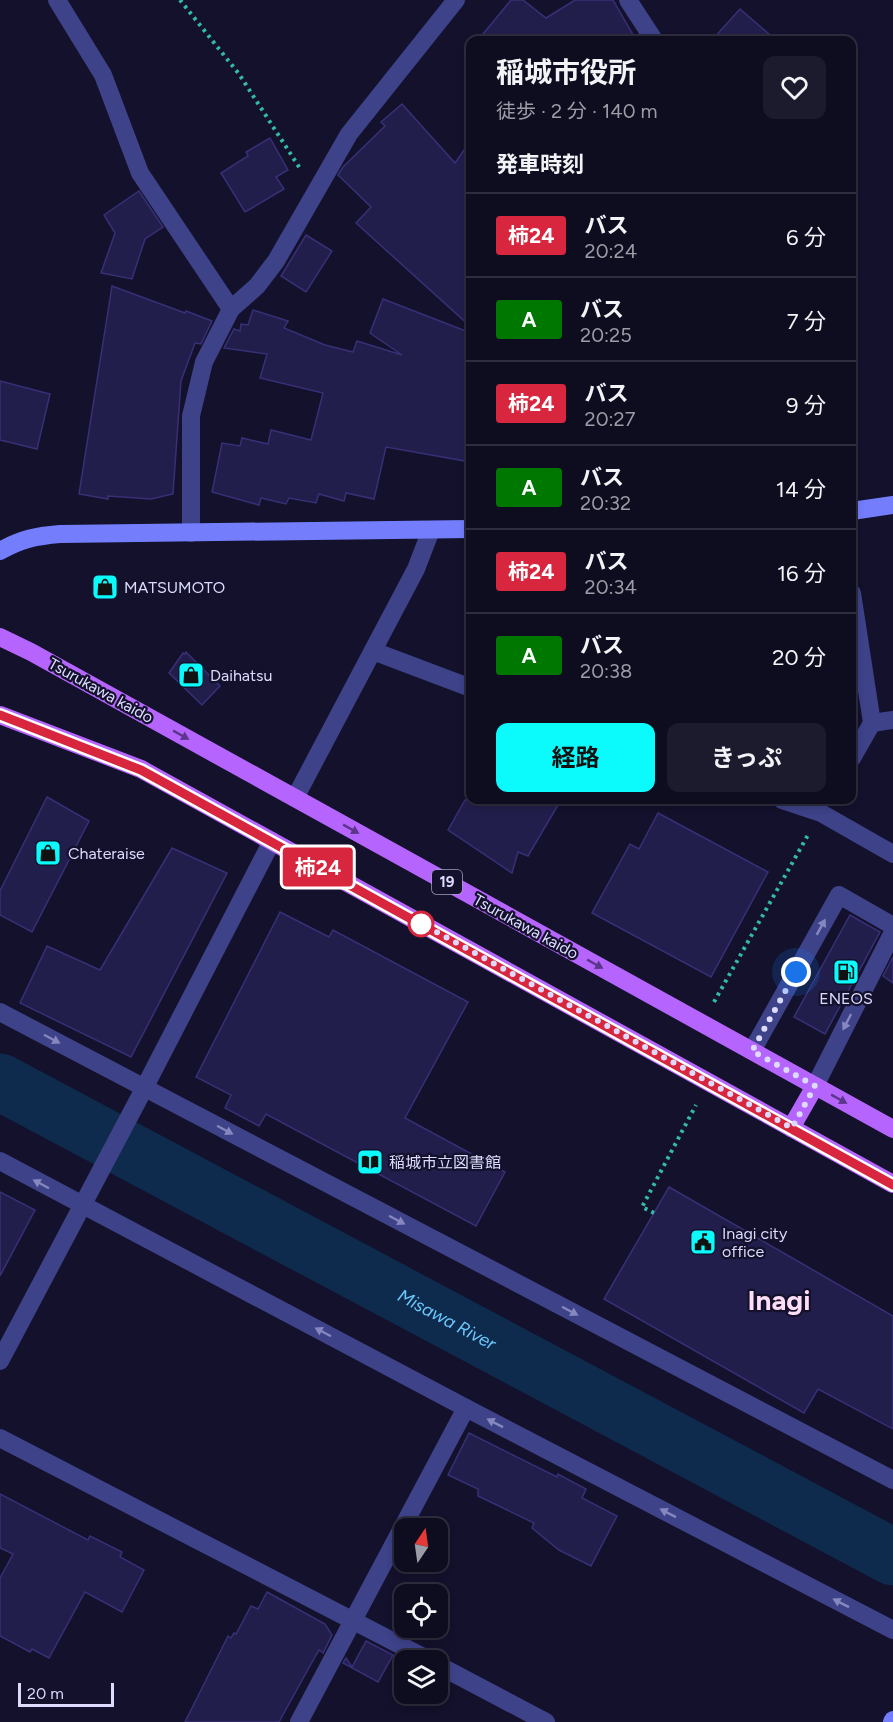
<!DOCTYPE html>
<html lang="ja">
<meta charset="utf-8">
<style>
:root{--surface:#0e0d20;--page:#1c1b2d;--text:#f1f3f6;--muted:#9b9ca5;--line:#2e2d3e;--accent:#0bfafb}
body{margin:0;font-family:Figtree,"Noto Sans JP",sans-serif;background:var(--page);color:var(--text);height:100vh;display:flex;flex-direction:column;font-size:22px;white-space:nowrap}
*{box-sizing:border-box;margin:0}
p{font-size:20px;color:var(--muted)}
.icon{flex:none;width:33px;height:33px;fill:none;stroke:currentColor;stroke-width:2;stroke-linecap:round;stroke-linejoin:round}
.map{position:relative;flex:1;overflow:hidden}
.panel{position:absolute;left:466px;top:36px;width:390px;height:768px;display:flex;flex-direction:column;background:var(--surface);border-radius:12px;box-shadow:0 3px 9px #0003,0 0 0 2px var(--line)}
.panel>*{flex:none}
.badge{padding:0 12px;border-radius:4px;font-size:21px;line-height:39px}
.needle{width:39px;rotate:13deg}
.fabs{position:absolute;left:394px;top:1518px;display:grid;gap:12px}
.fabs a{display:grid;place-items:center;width:54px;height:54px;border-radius:12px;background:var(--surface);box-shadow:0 3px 9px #0003,0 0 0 2px var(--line);font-size:30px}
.scale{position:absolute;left:18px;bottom:15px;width:96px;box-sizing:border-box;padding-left:6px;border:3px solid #dcdbfe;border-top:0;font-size:16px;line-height:21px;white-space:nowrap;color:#dcdbfe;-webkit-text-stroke:4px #13112b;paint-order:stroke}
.you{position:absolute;width:30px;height:30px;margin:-15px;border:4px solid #fff;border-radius:50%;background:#1a73e8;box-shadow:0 0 0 9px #1a73e833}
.map>.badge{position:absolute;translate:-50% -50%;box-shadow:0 0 0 3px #fff}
h2{padding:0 30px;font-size:22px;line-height:54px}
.round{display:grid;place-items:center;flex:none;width:63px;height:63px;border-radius:12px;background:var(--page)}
.headline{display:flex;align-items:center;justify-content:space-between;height:102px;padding:0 30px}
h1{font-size:28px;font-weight:700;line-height:45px}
.action{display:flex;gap:12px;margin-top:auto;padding:12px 30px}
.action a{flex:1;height:69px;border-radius:12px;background:var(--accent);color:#111;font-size:24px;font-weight:700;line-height:69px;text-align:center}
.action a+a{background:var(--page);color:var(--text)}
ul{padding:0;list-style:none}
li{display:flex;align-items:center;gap:18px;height:84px;padding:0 30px;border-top:2px solid var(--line)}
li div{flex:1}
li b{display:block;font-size:22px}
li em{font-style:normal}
li .badge{min-width:66px;font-weight:700;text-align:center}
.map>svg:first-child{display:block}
</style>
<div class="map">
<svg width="893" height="1722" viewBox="0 0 893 1722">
<rect width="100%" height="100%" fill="#13112b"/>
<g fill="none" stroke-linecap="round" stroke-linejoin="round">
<path stroke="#0e2b4d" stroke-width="57" id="s1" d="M0,1082L893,1557"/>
</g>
<g fill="#221e4b" stroke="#373077" stroke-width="1.5">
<polygon points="511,0 523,0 546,18 575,0 613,0 636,40 478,40"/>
<polygon points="740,9 776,40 712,40"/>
<polygon points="402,104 455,163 471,140 471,327 356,223 371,207 338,175 343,167 385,126 381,122"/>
<polygon points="270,138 288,170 276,177 284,189 245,212 221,173 248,156 246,152"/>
<polygon points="139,191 163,227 145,239 132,279 101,273 115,233 104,215"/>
<polygon points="306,235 332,251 306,292 281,276"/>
<polygon points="112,286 185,313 186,311 212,321 201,344 195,343 181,381 173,494 151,499 108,496 108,499 79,494"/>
<polygon points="383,299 471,333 471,462 386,447 374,499 346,493 344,501 319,494 316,503 289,498 286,504 261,498 259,505 212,492 222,443 240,446 242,438 268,444 271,430 311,440 323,393 260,378 267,354 224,348 234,329 240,331 241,324 248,325 253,310 288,321 284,328 325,345 353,352 357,341 402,355 370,333"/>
<polygon points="0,381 50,394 37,449 0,440"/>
<polygon points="186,652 220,686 202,705 169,673 183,653 185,654"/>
<polygon points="47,797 89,821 32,932 0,915 0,891"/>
<polygon points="465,800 561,800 528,856 518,852 512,873 448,830"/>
<polygon points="658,813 768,872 711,977 592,913 630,844 639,849"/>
<polygon points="172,848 227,873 131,1057 20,1003 47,946 100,970"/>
<polygon points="280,912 329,937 333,930 468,1002 405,1118 505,1172 476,1226 266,1114 259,1126 225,1108 231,1095 196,1077"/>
<polygon points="850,915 880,932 825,1034 794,1017"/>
<polygon points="893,957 893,983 883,976"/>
<polygon points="669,1187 893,1316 893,1429 818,1389 804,1413 604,1299"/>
<polygon points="0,1192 35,1210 0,1276"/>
<polygon points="469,1433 557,1477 558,1474 586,1489 582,1498 617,1516 591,1566 559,1550 532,1528 534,1523 478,1496 478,1489 448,1475"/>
<polygon points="0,1494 88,1540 90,1536 122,1552 120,1557 144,1570 122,1612 85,1592 49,1658 32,1649 30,1652 0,1636 0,1578 13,1554 0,1548"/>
<polygon points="267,1592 325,1624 332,1635 323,1653 319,1650 316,1655 279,1722 185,1722 228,1636 231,1638 234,1633 236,1634 251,1606 258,1609"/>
<polygon points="366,1641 393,1655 378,1682 343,1663 346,1658 352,1667"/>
</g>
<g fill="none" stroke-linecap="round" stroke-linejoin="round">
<g stroke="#32bba6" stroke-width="4" stroke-dasharray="3 4.5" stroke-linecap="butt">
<polyline points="180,0 239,74 301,170"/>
<polyline points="714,1002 808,835"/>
<polyline points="654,1213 642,1207 696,1105"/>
</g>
<g stroke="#3d4289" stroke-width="18">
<polyline points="752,1051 839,895 893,926"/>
<polyline points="815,1086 893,932"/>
</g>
<g stroke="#3d4289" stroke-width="18">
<polyline points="57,0 103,75 140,173 231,309"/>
<polyline points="628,0 654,40"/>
<polyline points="191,533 191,416 204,362 231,309 257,286 276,261 349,134 456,0"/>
<polyline points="852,593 872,723 852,758"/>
<polyline points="373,651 471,688"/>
<polyline points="872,723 893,720"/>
<polyline points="295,798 416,569 431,530"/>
<polyline points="782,800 821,813 893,854"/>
<polyline points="0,1012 893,1480"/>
<polyline points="0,1161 466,1408 893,1630"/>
<polyline points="0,1361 136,1104 272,841"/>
<polyline points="0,1438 429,1660"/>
<polyline points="438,1665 546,1722"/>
<polyline points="299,1722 466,1408"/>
</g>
<g stroke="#747efd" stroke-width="18">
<polyline points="852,511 893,505"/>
<path d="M0,551C21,539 36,536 60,534L471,529"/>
<polyline points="892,1722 893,1720"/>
</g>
<g stroke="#b564fd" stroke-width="18">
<polyline points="0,637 31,652 893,1129"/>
<polyline points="0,715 141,769 893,1184"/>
<polyline points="791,1128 815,1086"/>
</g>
</g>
<defs><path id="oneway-solid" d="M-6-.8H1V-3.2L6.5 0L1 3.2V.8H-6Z" transform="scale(1.5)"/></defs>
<g fill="#5c368a">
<use href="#oneway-solid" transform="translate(181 735) rotate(29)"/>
<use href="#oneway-solid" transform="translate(351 829) rotate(29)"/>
<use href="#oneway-solid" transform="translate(595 964) rotate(29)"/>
<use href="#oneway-solid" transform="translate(839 1099) rotate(29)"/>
</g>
<g fill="#8587be">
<use href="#oneway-solid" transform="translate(821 927) rotate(-61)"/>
<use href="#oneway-solid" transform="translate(847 1022) rotate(117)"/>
<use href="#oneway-solid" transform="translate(52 1039) rotate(28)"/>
<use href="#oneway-solid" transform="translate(225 1130) rotate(28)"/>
<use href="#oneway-solid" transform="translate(41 1184) rotate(-152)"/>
<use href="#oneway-solid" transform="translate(397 1220) rotate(28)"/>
<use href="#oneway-solid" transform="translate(570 1311) rotate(28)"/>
<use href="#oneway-solid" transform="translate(323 1332) rotate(-152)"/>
<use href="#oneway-solid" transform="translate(495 1423) rotate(-153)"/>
<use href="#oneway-solid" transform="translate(668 1513) rotate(-153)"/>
<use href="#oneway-solid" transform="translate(841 1603) rotate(-153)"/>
</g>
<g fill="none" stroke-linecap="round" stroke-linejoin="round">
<defs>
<polyline id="line" points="0,715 141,770 893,1185"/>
</defs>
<use href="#line" stroke="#fff" stroke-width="14"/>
<use href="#line" stroke="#d7263d" stroke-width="9"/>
<polyline stroke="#dcdbfe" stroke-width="6" stroke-dasharray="0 10.8" points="421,924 415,920 792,1128 815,1086 752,1051 796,972"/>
</g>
<defs>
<symbol id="shop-square" viewBox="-11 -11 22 22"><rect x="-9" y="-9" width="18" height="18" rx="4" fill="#0bfafb" stroke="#13112b"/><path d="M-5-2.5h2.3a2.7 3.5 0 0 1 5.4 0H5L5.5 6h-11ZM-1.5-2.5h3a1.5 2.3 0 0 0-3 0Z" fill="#111"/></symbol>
<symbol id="fuel-square" viewBox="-11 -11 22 22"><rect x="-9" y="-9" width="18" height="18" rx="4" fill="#0bfafb" stroke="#13112b"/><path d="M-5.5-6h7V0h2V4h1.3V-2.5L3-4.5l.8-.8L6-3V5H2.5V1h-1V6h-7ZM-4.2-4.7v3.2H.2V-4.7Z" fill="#111"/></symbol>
<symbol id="library-square" viewBox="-11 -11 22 22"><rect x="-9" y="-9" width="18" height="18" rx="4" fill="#0bfafb" stroke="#13112b"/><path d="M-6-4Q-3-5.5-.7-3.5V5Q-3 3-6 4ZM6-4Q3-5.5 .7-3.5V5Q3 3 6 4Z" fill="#111"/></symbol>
<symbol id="civic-square" viewBox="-11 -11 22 22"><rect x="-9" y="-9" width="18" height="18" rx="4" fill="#0bfafb" stroke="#13112b"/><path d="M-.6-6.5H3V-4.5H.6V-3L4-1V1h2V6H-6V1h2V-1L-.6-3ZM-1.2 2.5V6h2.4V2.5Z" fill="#111"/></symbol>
</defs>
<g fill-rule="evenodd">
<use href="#shop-square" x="90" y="572" width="30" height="30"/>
<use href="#shop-square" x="176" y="660" width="30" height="30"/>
<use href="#shop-square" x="33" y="838" width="30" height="30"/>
<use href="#fuel-square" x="831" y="957" width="30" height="30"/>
<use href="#library-square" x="355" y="1147" width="30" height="30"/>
<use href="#civic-square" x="688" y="1227" width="30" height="30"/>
</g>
<circle fill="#fff" stroke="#d7263d" stroke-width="3" cx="421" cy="924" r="12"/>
<g text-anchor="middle" stroke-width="4.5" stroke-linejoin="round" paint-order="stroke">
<rect fill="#13112b" stroke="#a09ebf" stroke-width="1.5" x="432" y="870" width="30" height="24" rx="4.5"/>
<g font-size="15" font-weight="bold" fill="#dcdbfe">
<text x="447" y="887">19</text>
</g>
<g font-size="16" fill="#dcdbfe" stroke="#13112b" text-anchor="start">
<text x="124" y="593">MATSUMOTO</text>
<text x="210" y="681">Daihatsu</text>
<text x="68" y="859">Chateraise</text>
<text x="846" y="1004" text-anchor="middle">ENEOS</text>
<text x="389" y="1168">稲城市立図書館</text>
<text x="722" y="1239">Inagi city<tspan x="722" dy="18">office</tspan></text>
</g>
<g font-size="16" fill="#dcdbfe" stroke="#13112b">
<text transform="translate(101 690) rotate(29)" y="6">Tsurukawa kaido</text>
<text transform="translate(526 926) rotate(29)" y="6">Tsurukawa kaido</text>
</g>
<g font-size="18" font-style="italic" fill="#6bc7fd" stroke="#13112b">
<text dy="6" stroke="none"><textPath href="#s1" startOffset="506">Misawa River</textPath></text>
</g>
<g font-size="28" font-weight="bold" fill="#feddf6" stroke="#13112b">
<text x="779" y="1310">Inagi</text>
</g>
</g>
</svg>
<div class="fabs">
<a><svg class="needle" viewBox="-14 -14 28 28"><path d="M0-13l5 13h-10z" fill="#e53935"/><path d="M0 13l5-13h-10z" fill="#9b9ca5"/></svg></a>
<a><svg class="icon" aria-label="locate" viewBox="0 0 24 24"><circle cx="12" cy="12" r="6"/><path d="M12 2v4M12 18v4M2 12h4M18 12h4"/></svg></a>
<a><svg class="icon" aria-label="layers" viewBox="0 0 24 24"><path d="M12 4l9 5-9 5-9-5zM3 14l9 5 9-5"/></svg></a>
</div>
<div class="scale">20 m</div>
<div class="you" style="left:796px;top:972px"></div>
<b class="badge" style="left:318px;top:867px;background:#d7263d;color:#fff">柿24</b>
<section class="panel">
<div class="headline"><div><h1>稲城市役所</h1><p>徒歩 · 2 分 · 140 m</p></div><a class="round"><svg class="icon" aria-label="heart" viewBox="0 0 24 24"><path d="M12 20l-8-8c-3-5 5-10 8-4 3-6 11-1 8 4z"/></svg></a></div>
<h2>発車時刻</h2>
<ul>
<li><span class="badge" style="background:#d7263d;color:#fff">柿24</span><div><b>バス</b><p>20:24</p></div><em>6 分</em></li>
<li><span class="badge" style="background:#070;color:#fff">A</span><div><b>バス</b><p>20:25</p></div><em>7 分</em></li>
<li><span class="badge" style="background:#d7263d;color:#fff">柿24</span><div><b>バス</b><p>20:27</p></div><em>9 分</em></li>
<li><span class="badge" style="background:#070;color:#fff">A</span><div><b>バス</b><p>20:32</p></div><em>14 分</em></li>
<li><span class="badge" style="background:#d7263d;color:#fff">柿24</span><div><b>バス</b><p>20:34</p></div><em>16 分</em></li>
<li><span class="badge" style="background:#070;color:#fff">A</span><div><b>バス</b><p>20:38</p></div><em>20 分</em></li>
</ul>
<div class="action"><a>経路</a><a>きっぷ</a></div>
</section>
</div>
